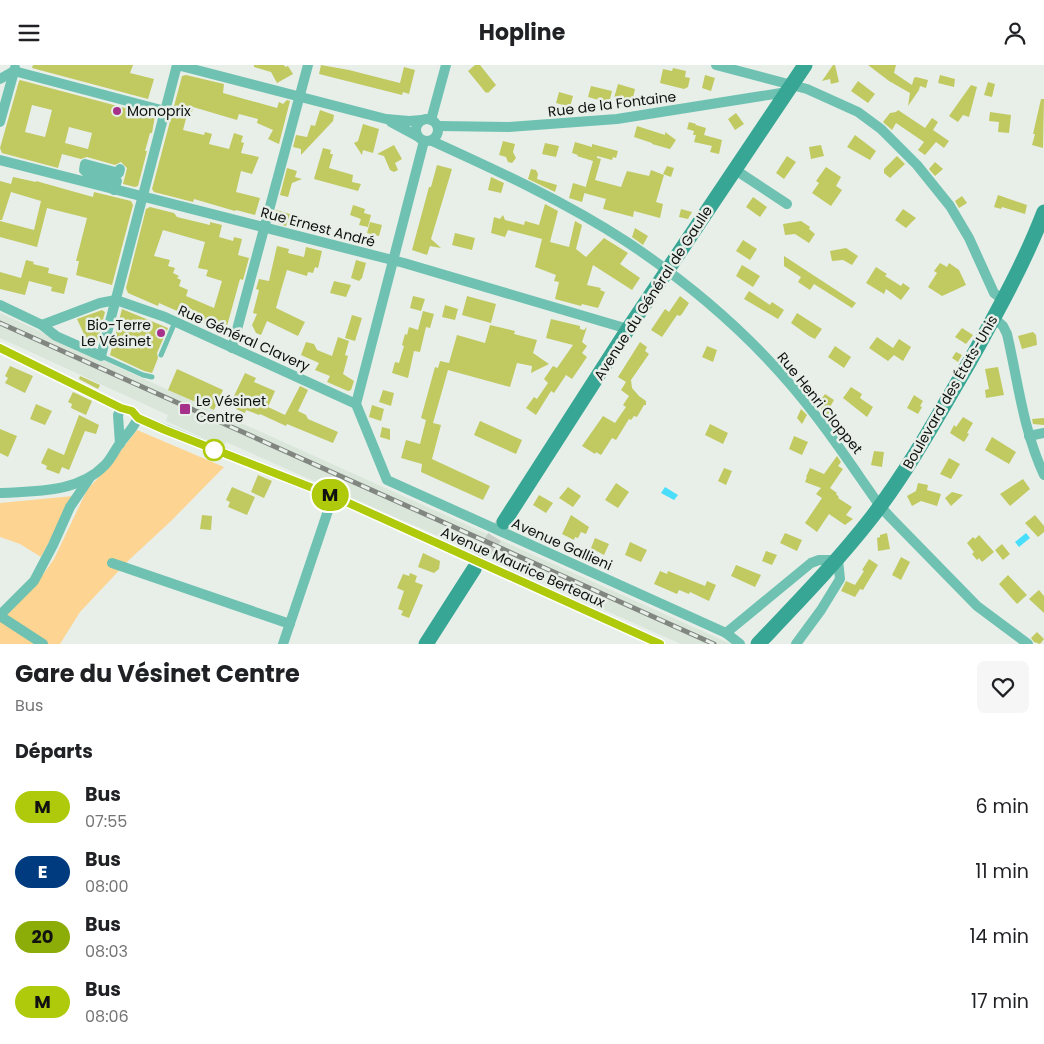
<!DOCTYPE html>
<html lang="fr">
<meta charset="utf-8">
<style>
:root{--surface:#fff;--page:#f6f6f6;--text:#202124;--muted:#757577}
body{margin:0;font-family:Poppins,sans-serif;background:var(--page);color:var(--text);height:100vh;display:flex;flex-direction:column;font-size:19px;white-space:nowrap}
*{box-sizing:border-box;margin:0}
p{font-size:16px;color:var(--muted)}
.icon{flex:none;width:28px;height:28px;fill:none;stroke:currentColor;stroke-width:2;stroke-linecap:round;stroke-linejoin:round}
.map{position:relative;height:579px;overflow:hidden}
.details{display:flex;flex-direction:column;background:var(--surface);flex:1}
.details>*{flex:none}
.badge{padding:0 10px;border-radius:16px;font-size:18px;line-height:32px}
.map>.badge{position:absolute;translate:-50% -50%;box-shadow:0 0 0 2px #fff}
h2{padding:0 15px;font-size:19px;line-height:45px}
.round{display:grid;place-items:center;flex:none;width:52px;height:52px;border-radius:8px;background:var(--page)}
.overview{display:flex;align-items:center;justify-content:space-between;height:85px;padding:0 15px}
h1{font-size:24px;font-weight:700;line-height:38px}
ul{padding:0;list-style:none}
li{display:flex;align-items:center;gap:15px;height:65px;padding:0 15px}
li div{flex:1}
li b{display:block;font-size:19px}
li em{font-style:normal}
li .badge{min-width:55px;font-weight:700;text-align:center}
header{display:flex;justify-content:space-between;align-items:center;height:65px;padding:0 15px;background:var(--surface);font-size:22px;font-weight:700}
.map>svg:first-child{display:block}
</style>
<header><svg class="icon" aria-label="menu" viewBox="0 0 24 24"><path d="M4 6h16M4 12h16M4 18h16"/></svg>Hopline<svg class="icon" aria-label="person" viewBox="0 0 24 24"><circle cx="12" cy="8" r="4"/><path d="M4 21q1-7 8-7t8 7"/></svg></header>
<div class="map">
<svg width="1044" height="579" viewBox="0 0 1044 579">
<rect width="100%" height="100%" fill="#e8efe9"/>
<polygon fill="#d9e6d9" points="0,248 168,325 731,579 681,579 226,377 223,382 166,356 168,350 0,273"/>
<g fill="#fdd491">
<polygon points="137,365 224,402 171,456 129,495 80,547 60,579 0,579 0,555 37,518 54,494 87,425 109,401"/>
<polygon points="73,431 41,492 20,479 0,472 0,438"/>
</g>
<g fill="#49defb">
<polygon points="665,422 678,430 674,435 661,428"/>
<polygon points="1026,468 1030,473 1019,482 1015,477"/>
</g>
<g fill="#c1c961" fill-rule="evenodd">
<polygon points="33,0 133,0 130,8 154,14 148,34 32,3"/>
<polygon points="254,0 284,0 285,2 288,1 293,9 277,18 271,7 254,2"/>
<polygon points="321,0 349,5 400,18 404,2 415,5 409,29 403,27 402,30 319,9"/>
<polygon points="475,0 480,0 496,20 488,28 487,27 486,28 468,6"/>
<polygon points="833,0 835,0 839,17 831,19 830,14 822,16"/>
<polygon points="868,0 896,0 894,8 912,20 914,13 916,12 928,15 926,23 920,21 919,25 908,41 910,28 889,16"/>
<polygon points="673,3 686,6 685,12 690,13 688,22 684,24 660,18 663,4 672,6"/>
<polygon points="186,10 224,19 223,28 277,43 279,37 283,39 287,35 290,36 279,79 268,74 273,65 257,58 258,54 239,49 237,55 193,42 192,47 188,46 183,65 204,70 205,67 212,69 209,79 229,84 234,68 243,71 241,77 244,78 241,88 259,92 252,109 241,106 236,127 260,133 255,150 236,145 235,146 194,134 193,137 154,127 152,124 182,11"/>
<polygon points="705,10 715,13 711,26 702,23"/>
<polygon points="940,10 955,14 954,22 938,18"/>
<path d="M20,15L155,51L152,68H150L145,86H147L138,121L135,122L123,119L127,103L121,97L115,100L87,92L81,94L62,89L58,103L2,88L0,83L19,16ZM32,40L52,45L45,72L25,67ZM69,62L92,68L88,84L65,78Z"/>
<polygon points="858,16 875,29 868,38 851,26"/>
<polygon points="988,17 995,19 992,32 984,30"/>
<polygon points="618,19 635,24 632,37 628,36 622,38 614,33"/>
<polygon points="971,20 977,22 969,52 963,50 958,57 949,51"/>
<polygon points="591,21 612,26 609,38 588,32"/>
<polygon points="559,27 573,31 570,42 556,38"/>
<polygon points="1041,34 1044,34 1043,83 1032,80 1035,69 1033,69"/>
<polygon points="320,45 334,50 333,56 301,90 301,84 293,82 296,70 307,72 311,60 315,61"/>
<polygon points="898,45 925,63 932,53 938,57 933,65 949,76 944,83 936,77 925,90 918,85 924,77 896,58 892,65 883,57 890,48 896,47"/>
<polygon points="990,47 1011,50 1009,68 998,67 999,57 989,56"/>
<polygon points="736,48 744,59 735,65 728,54"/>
<polygon points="689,57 696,59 695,62 696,60 706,63 704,70 722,75 719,89 710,87 712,81 694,77 696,70 693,70 694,66 687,64"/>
<polygon points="363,59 379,64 373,88 363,85 362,90 354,78 358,76"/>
<polygon points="637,61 665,70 665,67 676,75 670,84 652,79 652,78 634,72"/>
<polygon points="855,70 876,86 870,95 847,82"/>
<polygon points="503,76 515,79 513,87 516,93 512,98 508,97 506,92 499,90"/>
<polygon points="575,77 592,82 592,79 618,86 616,93 613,92 612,95 597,91 597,93 601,94 595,115 621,122 627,106 649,111 651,105 664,110 656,137 663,139 660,153 634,146 633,152 603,144 606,134 584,128 593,96 577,91 578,90 572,88"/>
<polygon points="545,78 559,81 556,92 542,89"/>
<polygon points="394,80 402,94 395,98 398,105 394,107 390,105 384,91 377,89"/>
<polygon points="821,80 824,91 811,94 809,82"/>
<polygon points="323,83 331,85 330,89 333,89 329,103 353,110 352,117 361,119 358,126 314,114"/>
<polygon points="787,91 796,97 784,114 776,108"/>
<polygon points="897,91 905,99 890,113 884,108 884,104"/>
<polygon points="935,97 943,104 935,111 929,104"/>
<polygon points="437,100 452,104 431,174 441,183 430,181 427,190 412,185 429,122 431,122"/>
<polygon points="667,101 674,103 671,112 663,109"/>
<polygon points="826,102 841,112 836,121 842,125 831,141 812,128 819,118 816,116"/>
<polygon points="287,103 297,106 295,112 302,114 292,118 288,132 280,130"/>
<polygon points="531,104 536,105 538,109 537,114 557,120 555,127 528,114"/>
<polygon points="13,112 36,117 36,116 93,132 94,127 131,136 133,140 112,220 76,210 79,196 76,196 87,153 47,143 37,182 0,172 0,156 34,165 41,136 11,127 2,155 0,155 0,116 11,119"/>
<polygon points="491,112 504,118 501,128 488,125"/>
<polygon points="573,118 586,122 582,137 569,133"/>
<polygon points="998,130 1027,140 1025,149 1002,142 1001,144 994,142"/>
<polygon points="962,131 967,138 959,143 955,136"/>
<polygon points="753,132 767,142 760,152 746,142"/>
<polygon points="545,139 558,146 550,177 569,182 575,156 582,160 576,184 586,192 604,173 628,188 620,199 640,213 632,225 593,200 587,220 601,223 600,225 605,227 598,243 582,239 581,241 555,234 559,217 554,216 556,210 535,202 542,174 508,165 505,172 491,168 494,152 500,154 503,150 505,155 524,160 525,156 539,160"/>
<polygon points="353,140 365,144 364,148 371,150 368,162 359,160 361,154 350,150"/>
<path d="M150,142L174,148L177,152L210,160V157L222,160L219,172L233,176L234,172L242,174L238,190L249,193L243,215L240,214L227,261L218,264L159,238L158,241L128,228L126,223L146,144ZM163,165L205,177L198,203L208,205L206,211L222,216L214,243L186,231L188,225L179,221L181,215L177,213L179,211L173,208L175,203L168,201L170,195L154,191Z"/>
<polygon points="681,144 692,147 688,154 679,152"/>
<polygon points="903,144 916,153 906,163 895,155"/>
<polygon points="276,145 290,149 286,161 278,159 278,156 274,154"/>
<polygon points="801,156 810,162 809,164 815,169 809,178 795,169 785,170 783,159"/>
<polygon points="370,157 382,160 379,171 367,168"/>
<polygon points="635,163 648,171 643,180 632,172"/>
<polygon points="455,168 475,173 472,185 452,180"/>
<polygon points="743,175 757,184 750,195 736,186"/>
<polygon points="277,181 289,184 288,188 304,192 306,182 322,186 318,203 315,202 313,208 308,207 307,211 287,205 281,225 276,243 305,257 298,271 267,256 261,270 256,268 252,260 257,249 253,248 259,225 256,224 259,214 269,216"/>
<polygon points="846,183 858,191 852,200 843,195 832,196 830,186"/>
<polygon points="784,191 856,238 852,243 814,219 810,225 798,217 801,212 784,201"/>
<polygon points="26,195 34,197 33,199 49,203 48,208 68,213 64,229 51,226 52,222 29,216 25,230 0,224 0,207 21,213"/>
<polygon points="356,195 366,198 362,213 359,216 351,213"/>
<polygon points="940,198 947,202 949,198 959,205 966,220 942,231 928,222 937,208 934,206"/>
<polygon points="742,200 760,211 753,222 736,211"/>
<polygon points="876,202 887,209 885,211 901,221 903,218 910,223 901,235 886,224 884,229 866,218"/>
<polygon points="334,216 351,220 346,232 330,228"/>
<polygon points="749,226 770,240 772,237 784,245 778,254 744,234"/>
<polygon points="413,231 425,234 421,246 410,243"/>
<polygon points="467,231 496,239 491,258 462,250"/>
<polygon points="680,231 689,238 682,249 680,251 677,250 662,272 651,265 665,244 669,247"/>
<polygon points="445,240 458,244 455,255 442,252"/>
<polygon points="122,244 168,263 157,288 158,293 152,308 144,306 110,290"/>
<polygon points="102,245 105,247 97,277 83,271 84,269 77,254"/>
<polygon points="423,246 434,249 430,263 426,262 420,287 414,286 408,313 392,308 395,297 399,298 404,281 402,280 405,269 407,270 409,262 418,265"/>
<polygon points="797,248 822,264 815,274 809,271 791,258"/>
<polygon points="352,250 362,253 355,276 345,273"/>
<polygon points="551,254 580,261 580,264 584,265 587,262 582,277 587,281 582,288 587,292 572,314 566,310 554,328 551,326 536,350 526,343 534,332 537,334 548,318 544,314 553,301 557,303 573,280 546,273"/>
<polygon points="490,260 515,266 514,269 537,275 533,288 549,299 531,308 532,301 517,298 510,322 448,305 433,358 441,360 432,394 490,421 483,435 421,407 422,399 401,393 406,375 420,379 426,355 421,353 435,302 438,303 440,296 449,298 457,270 485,278"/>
<polygon points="962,263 973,270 966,279 955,272"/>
<polygon points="1033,267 1036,270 1037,280 1022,284 1018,271"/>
<polygon points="338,272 349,276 345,290 348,291 343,309 354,316 351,325 348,326 327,317 330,311 315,305 319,298 301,290 306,277 314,279 317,285 332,291"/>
<polygon points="877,272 893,283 899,274 911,282 903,296 894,290 888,296 869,283"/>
<polygon points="640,277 647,282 645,286 649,289 631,315 632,323 639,331 646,336 646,340 644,340 637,352 634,351 631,355 629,354 616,375 612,373 601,390 596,387 595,389 582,381 603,351 615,358 626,342 623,340 629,331 621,325 626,317 618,312"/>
<polygon points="707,281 717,285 713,297 702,292"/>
<polygon points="835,281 851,292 844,303 828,292"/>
<polygon points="956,287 962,290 958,297 952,293"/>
<polygon points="10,301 33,311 25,328 5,318 8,313 5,311"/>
<polygon points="998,302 1004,330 986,333 985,325 989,324 985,304"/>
<polygon points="177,304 223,325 214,345 168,325"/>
<polygon points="245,308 256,313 254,317 275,326 268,342 285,350 300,321 308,325 298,346 306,350 308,354 338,367 333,378 287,359 286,361 260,349 259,350 246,345 245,348 236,344 240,334 234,331"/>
<polygon points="80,311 100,320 98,324 79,314"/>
<polygon points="851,322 862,329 860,333 873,342 867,352 843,333"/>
<polygon points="383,325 394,328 391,341 379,337"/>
<polygon points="73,327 92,336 86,350 71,343 72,339 68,337"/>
<polygon points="825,329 834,335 830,342 834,345 828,353 812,332 813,331 820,336"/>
<polygon points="914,330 923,336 920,341 922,342 918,349 907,343"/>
<polygon points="36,339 52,346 45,360 30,354"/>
<polygon points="372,340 384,344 381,356 369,352"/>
<polygon points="801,344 807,350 802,359 797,353"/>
<polygon points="79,350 99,360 96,369 85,366 69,405 62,402 59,409 46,404 47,401 41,398 48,383 64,390"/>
<polygon points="963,352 973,358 967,368 969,369 964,377 950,368 954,360 956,362"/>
<polygon points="1044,353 1044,360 1033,359 1032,354"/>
<polygon points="480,356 522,375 516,389 474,370"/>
<polygon points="710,359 728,368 723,379 705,370"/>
<polygon points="382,362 390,364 390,375 380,372"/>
<polygon points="0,364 17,371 8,392 0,388"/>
<polygon points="794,371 808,377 802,390 789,384"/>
<polygon points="992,372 1016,387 1009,399 985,385"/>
<polygon points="874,386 884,387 882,402 871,400"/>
<polygon points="837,391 841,397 838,401 843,404 830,423 837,428 836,429 839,432 838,433 852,442 846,450 853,454 845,460 829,449 817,467 805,458 822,433 816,429 821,423 805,417 807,412 806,412 810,403 824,409"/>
<polygon points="949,393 960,399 951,414 940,409"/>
<polygon points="724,403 732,406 726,420 718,416"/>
<polygon points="258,410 272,416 264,433 251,427"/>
<polygon points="1023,414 1030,424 1010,441 1000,429"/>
<polygon points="616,418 629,427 618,443 605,435"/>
<polygon points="918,418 928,420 927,425 941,429 937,441 921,436 912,441 907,431 916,426"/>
<polygon points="232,422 255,432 247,450 228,442 230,437 226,435"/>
<polygon points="568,422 581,431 573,442 559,433"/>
<polygon points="952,427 963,430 951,441 945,433"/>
<polygon points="539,430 553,438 546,448 533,440"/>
<polygon points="202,450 212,451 211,465 200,464"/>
<polygon points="571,450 589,462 586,469 581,467 578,473 575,472 574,475 562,469"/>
<polygon points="1035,450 1044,461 1044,467 1038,472 1025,458"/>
<polygon points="785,468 802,475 797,486 780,478"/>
<polygon points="887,468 890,484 878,486 877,473 880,472 880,470"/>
<polygon points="979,470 994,487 982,497 979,493 977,495 972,489 974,487 967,478 973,472 975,474"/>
<polygon points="595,473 609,479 604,490 591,483"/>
<polygon points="630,477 647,485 641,497 625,490"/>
<polygon points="1002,479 1010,489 1003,495 995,485"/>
<polygon points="766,486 777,490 772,500 762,496"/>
<polygon points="423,488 440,496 439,504 434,508 418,502"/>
<polygon points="901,492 910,497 901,515 892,510"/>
<polygon points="869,494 878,500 863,525 860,524 855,532 841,526 846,516 855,520 864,506 862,505"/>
<polygon points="736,500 761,510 755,522 731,511"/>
<polygon points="660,506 667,509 668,506 705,521 707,516 716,520 709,536 690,527 689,529 679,525 677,529 654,519"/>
<polygon points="410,508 417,511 415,517 423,520 409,553 401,550 403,546 398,544 404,526 397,523 403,509 409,511"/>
<polygon points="1008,510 1027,530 1017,539 999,519"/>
<polygon points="1039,525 1044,531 1044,548 1029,534"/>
<polygon points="1037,567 1044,574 1040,579 1034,577 1031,573"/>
</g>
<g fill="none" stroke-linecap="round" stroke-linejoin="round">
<polyline stroke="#c7cec8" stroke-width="15" stroke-dasharray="15 8" stroke-linecap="butt" points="474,504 504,457"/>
<g stroke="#6fc2b2" stroke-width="5">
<polyline points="161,290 175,257"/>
<polyline points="101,291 143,310 152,312"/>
</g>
<g stroke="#6fc2b2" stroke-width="10">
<polyline points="716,0 807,24 858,47 881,64 917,100 950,141 969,173 994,228 1003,235"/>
<polyline points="0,14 14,6 165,46"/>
<circle cx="427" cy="65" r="11"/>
<polyline points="431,55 446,0"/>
<polyline points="0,57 15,3"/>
<polyline points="391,57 417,71"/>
<polyline points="438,61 509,62 617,54 787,27"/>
<path d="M432,76C498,106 566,137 627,177C687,217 743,264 790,319C823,357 851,400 880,441L891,453L977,541L1028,579"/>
<polyline points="0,95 404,198 628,264"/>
<polyline points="734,104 787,139"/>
<polyline points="114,125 117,116 87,108 84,105 85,99 119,108 120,104"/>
<polyline points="0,240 42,260 56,271 101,291 177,0 386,54 409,56 422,55"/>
<path d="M994,253L1003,261L1007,269C1018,316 1023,365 1044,410"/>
<polyline points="42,260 100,238 116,235 165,252 356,339 387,415 726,568 740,579"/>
<polyline points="0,283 121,343 132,346 138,353 157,361 333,431 660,579"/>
<polyline points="232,283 308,0"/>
<polyline points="356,339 424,76"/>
<polyline points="1029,371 1044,368"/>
<polyline points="120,379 118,350 121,343"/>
<path d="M0,428C36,426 78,428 105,400C110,395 114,387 118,381C125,371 133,364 138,353"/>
<polyline points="112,498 290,559"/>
<polyline points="0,550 34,516 53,480 70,442 89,414"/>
<polyline points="0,551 43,579"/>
<polyline points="726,568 811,498 819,495 838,495 840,514 821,545 796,579"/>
<polyline points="283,579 333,431"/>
</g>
<g stroke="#38a694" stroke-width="15">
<polyline points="504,457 628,264 805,0"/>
<polyline points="426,579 474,504"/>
<path d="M758,579C797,538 837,497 872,452C909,404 939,349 970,296C997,247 1024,199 1044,147"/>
</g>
<defs>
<polyline id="rail" points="0,258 714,579"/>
</defs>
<use href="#rail" stroke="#818681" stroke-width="5"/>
<use href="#rail" stroke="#e8efe9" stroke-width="3" stroke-dasharray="9" stroke-linecap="butt"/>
</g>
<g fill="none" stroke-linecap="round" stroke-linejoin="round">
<defs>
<polyline id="line" points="0,283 121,343 132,346 138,353 165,365 333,431 660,579"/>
</defs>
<use href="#line" stroke="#fff" stroke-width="11"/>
<use href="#line" stroke="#afca0b" stroke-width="8"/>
</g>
<g fill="#a5318b" stroke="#e8efe9" stroke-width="2">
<circle cx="117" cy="46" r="5"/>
<circle cx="161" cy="268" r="5"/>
<rect x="179" y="338" width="12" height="12" rx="2.5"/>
</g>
<circle fill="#fff" stroke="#afca0b" stroke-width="2.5" cx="214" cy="385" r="10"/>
<g text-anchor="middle" stroke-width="5" stroke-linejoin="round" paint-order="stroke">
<g font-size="14" fill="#0f110f" stroke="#e8efe9">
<text transform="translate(612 39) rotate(-7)" y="5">Rue de la Fontaine</text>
<text transform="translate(318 162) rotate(15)" y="5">Rue Ernest André</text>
<text transform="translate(653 228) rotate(-57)" y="5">Avenue du Général de Gaulle</text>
<text transform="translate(244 273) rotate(24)" y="5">Rue Général Clavery</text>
<text transform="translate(950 327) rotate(-60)" y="5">Boulevard des États-Unis</text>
<text transform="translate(820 338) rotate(51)" y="5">Rue Henri Cloppet</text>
<text transform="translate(562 479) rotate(24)" y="5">Avenue Gallieni</text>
<text transform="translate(523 502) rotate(24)" y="5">Avenue Maurice Berteaux</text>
</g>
<g font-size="14" fill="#0f110f" stroke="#e8efe9" text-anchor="start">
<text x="127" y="51">Monoprix</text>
<text x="151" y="265" text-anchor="end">Bio-Terre<tspan x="151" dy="16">Le Vésinet</tspan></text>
<text x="196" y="341">Le Vésinet<tspan x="196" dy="16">Centre</tspan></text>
</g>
</g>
</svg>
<b class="badge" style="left:330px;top:430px;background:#afca0b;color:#111">M</b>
</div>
<section class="details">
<div class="overview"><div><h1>Gare du Vésinet Centre</h1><p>Bus</p></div><a class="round"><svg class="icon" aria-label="heart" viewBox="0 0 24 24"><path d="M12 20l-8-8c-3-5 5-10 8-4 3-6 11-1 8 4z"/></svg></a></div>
<h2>Départs</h2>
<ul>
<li><span class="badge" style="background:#afca0b;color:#111">M</span><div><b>Bus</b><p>07:55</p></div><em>6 min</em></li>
<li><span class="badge" style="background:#003b80;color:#fff">E</span><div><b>Bus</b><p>08:00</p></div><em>11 min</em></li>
<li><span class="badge" style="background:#8cad08;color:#111">20</span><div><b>Bus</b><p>08:03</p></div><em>14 min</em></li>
<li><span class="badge" style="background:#afca0b;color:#111">M</span><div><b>Bus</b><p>08:06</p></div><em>17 min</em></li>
</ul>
</section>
